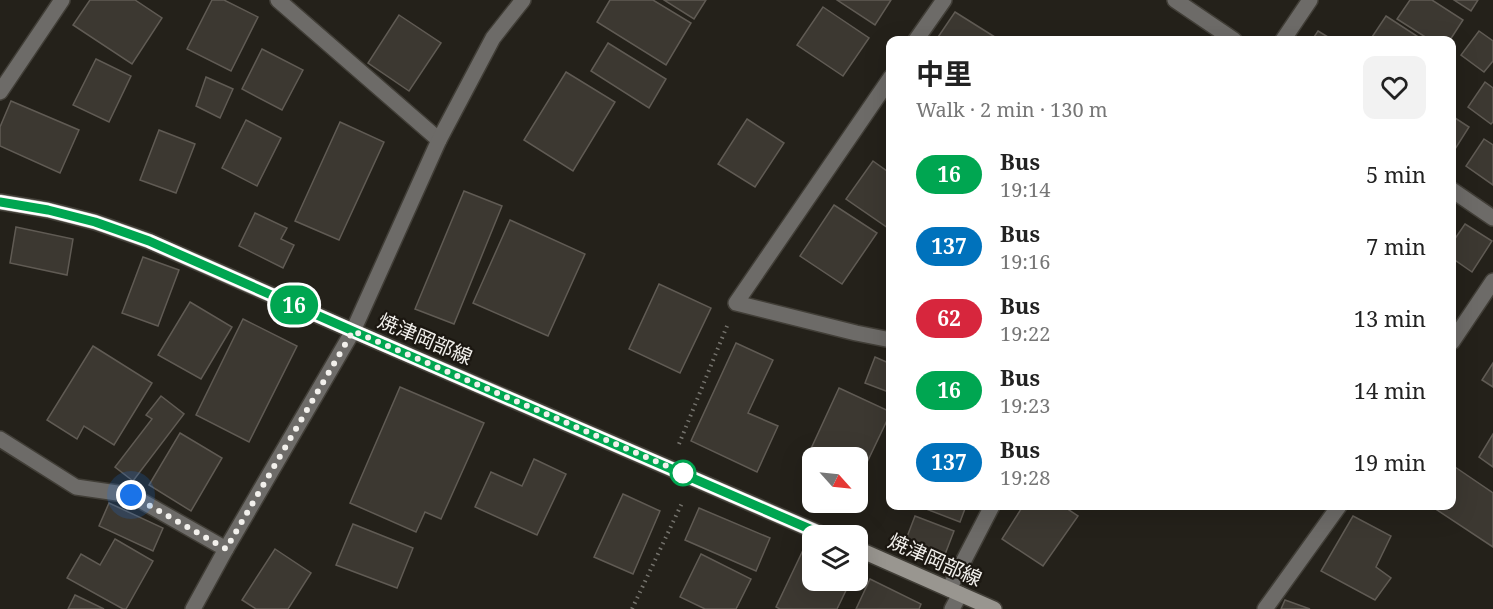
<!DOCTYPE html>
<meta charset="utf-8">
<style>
:root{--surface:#fff;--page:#f2f2f2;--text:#222;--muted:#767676}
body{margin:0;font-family:"Noto Serif","Noto Sans JP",serif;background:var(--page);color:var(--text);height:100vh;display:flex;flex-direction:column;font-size:22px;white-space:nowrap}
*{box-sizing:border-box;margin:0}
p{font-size:20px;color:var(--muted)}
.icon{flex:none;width:33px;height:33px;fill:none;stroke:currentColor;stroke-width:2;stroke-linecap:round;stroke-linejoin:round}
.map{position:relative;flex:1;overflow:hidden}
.sheet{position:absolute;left:886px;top:36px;width:570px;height:474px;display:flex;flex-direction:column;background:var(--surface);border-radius:12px;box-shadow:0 6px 24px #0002}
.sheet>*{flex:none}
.badge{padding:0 12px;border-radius:20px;font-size:21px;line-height:39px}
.needle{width:39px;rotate:117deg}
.fabs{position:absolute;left:802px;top:447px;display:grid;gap:12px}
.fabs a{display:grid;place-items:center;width:66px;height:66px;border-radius:12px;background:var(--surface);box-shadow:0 6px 24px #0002;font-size:30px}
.you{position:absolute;width:30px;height:30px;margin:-15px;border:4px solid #fff;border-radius:50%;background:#1a73e8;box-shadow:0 0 0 9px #1a73e833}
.map>.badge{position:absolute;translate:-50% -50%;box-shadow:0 0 0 3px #fff}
.round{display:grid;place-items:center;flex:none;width:63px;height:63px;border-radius:12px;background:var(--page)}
.head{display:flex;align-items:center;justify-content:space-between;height:102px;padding:0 30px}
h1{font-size:28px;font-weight:700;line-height:45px}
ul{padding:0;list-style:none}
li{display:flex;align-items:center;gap:18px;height:72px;padding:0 30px}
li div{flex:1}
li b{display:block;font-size:22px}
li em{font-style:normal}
li .badge{min-width:66px;font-weight:700;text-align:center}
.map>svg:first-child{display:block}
</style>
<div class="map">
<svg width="1493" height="609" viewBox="0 0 1493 609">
<rect width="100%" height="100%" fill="#24211a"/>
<g fill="#3c3831" stroke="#605b54" stroke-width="1.5">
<polygon points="90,0 135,0 162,18 132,64 73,25"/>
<polygon points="212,0 224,0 258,17 231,71 187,49"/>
<polygon points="610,0 653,0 691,23 666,65 597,22"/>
<polygon points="664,0 706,0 694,19"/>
<polygon points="837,0 891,0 875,25"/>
<polygon points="1410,0 1432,0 1463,20 1450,40 1430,40 1397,19"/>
<polygon points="1454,0 1478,0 1471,11"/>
<polygon points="823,7 869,38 843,76 797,45"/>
<polygon points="955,12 998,39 997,40 936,40"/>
<polygon points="399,15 441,43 409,91 368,63"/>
<polygon points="1386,16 1423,40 1370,40"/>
<polygon points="1318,31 1333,40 1312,40"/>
<polygon points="1479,31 1493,41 1493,61 1484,72 1461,55"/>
<polygon points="608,43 666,79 649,108 591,71"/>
<polygon points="262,49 303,70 282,110 242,89"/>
<polygon points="96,59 131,76 109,122 73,105"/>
<polygon points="566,72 615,102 573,171 524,140"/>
<polygon points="206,77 233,89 220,118 196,106"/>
<polygon points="1485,82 1493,88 1493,122 1491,124 1468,107"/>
<polygon points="11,101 79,130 60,173 0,146 0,127"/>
<polygon points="1452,116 1469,127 1452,154"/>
<polygon points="747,119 784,143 755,187 718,164"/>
<polygon points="246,120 281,138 257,186 222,168"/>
<polygon points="340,122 384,142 339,240 295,221"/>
<polygon points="159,130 195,144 176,193 140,180"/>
<polygon points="1484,139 1493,145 1493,185 1466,166"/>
<polygon points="873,161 891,174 891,230 846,199"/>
<polygon points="464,191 502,206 454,324 415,309"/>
<polygon points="834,205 877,233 842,284 800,256"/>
<polygon points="255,213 287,228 281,239 294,245 283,268 239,246"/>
<polygon points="510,220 585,254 548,336 473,303"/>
<polygon points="1465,224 1492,241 1472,272 1452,258 1452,243"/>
<polygon points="16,227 73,239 67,275 10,263"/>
<polygon points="143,257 179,270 158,326 122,313"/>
<polygon points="659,284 711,308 680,373 629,349"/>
<polygon points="190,302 232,327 201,379 158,355"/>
<polygon points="243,319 297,346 249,442 196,415"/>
<polygon points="736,343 773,360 748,413 778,426 757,472 691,441"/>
<polygon points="93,346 152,383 114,445 84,426 77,439 47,420"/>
<polygon points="875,357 891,364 891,393 865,383"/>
<polygon points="1493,363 1493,387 1482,380"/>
<polygon points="400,387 484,423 441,519 425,512 416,532 350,503"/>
<polygon points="839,388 891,412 860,477 858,476 858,458 817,458 809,453"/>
<polygon points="161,396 184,414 133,481 115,467 152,419 146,415"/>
<polygon points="180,433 222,458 191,511 149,485"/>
<polygon points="1493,434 1493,467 1479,457"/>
<polygon points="534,459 566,474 537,535 475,507 491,472 522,486"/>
<polygon points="1455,467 1493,493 1493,547 1431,506 1452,506 1452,471"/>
<polygon points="623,494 660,511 633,574 594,557"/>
<polygon points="109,503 163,528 153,551 99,526"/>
<polygon points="921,506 966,506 960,522 921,507"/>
<polygon points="1023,506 1063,506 1078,516 1043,566 1002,539"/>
<polygon points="699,508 770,538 756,571 685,540"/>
<polygon points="915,516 954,531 944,557 905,542"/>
<polygon points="1353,516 1391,536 1376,567 1391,578 1375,600 1321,571"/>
<polygon points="353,524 413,548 397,588 336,565"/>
<polygon points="115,539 153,561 126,609 123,609 67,578 81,554 100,565"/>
<polygon points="804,548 813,553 813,580 851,580 837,609 780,609 776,607"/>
<polygon points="275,549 311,573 288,609 256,609 242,600"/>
<polygon points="701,554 751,579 736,609 705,609 680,597"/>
<polygon points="870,579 921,604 919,609 856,609"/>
<polygon points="75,595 104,609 68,609"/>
<polygon points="1285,600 1310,609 1281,609"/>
</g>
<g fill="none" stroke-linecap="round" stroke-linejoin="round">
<defs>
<g id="minor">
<polyline points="278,0 439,140"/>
<polyline points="1175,0 1234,40"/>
<polyline points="916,40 944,0"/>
<polyline points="1283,40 1310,0"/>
<polyline points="891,77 736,303 856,333 891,340"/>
<polyline points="0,92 62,0"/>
<polyline points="1452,190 1493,218"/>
<polyline points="1452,342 1493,281"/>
<polyline points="0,439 76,487 131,495 226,549"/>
<polyline points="949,589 992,506"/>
<polyline points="952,609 960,594"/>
<polyline points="1265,609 1339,506"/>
</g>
<polyline id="tertiary" points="193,609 226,549 353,331 439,140 493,38 523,0"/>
<g id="secondary">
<polyline points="0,202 48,210 95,222 149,241 353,331 826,536"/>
<polyline points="858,549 994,609"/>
</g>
</defs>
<use href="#minor" stroke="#413e37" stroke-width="18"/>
<use href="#tertiary" stroke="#413e37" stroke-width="18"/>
<use href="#secondary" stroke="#413e37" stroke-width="18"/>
<g stroke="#75736d" stroke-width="4" stroke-dasharray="1.5 4.5" stroke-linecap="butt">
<polyline points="679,444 727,326"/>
<polyline points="632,609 682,503"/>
</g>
<use href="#minor" stroke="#6d6b68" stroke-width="15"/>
<use href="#tertiary" stroke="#6d6b68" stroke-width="15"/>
<use href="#secondary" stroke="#999690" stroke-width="15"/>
</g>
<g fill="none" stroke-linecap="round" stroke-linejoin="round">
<defs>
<polyline id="line" points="0,202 48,210 95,222 149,241 353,331 826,536"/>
</defs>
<use href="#line" stroke="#fff" stroke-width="14"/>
<use href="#line" stroke="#00a651" stroke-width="9"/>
<polyline stroke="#f2f0ec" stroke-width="6" stroke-dasharray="0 10.8" points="131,495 226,549 353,331 683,473"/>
</g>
<circle fill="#fff" stroke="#00a651" stroke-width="3" cx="683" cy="473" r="12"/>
<g text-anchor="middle" stroke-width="4.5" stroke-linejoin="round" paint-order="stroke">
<g font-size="20" fill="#f2f0ec" stroke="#1b1711">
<text transform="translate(425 339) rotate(23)" y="7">焼津岡部線</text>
<text transform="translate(935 560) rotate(24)" y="7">焼津岡部線</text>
</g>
</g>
</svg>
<div class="fabs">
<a><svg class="needle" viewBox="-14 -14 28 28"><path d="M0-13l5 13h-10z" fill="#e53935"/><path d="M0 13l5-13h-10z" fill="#767676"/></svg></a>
<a><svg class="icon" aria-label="layers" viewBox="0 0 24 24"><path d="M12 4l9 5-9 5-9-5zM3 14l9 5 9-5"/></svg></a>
</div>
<div class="you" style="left:131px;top:495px"></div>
<b class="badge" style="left:294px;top:305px;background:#00a651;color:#fff">16</b>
<section class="sheet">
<div class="head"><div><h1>中里</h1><p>Walk · 2 min · 130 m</p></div><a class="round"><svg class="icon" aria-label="heart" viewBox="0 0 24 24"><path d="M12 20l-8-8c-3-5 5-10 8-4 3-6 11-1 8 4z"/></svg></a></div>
<ul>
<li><span class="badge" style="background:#00a651;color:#fff">16</span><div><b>Bus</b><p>19:14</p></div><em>5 min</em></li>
<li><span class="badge" style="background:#0072bc;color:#fff">137</span><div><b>Bus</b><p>19:16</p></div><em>7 min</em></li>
<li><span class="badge" style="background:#d7263d;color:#fff">62</span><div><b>Bus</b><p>19:22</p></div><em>13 min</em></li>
<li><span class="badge" style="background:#00a651;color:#fff">16</span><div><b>Bus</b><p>19:23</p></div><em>14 min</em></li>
<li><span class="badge" style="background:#0072bc;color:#fff">137</span><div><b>Bus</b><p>19:28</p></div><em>19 min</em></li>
</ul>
</section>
</div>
